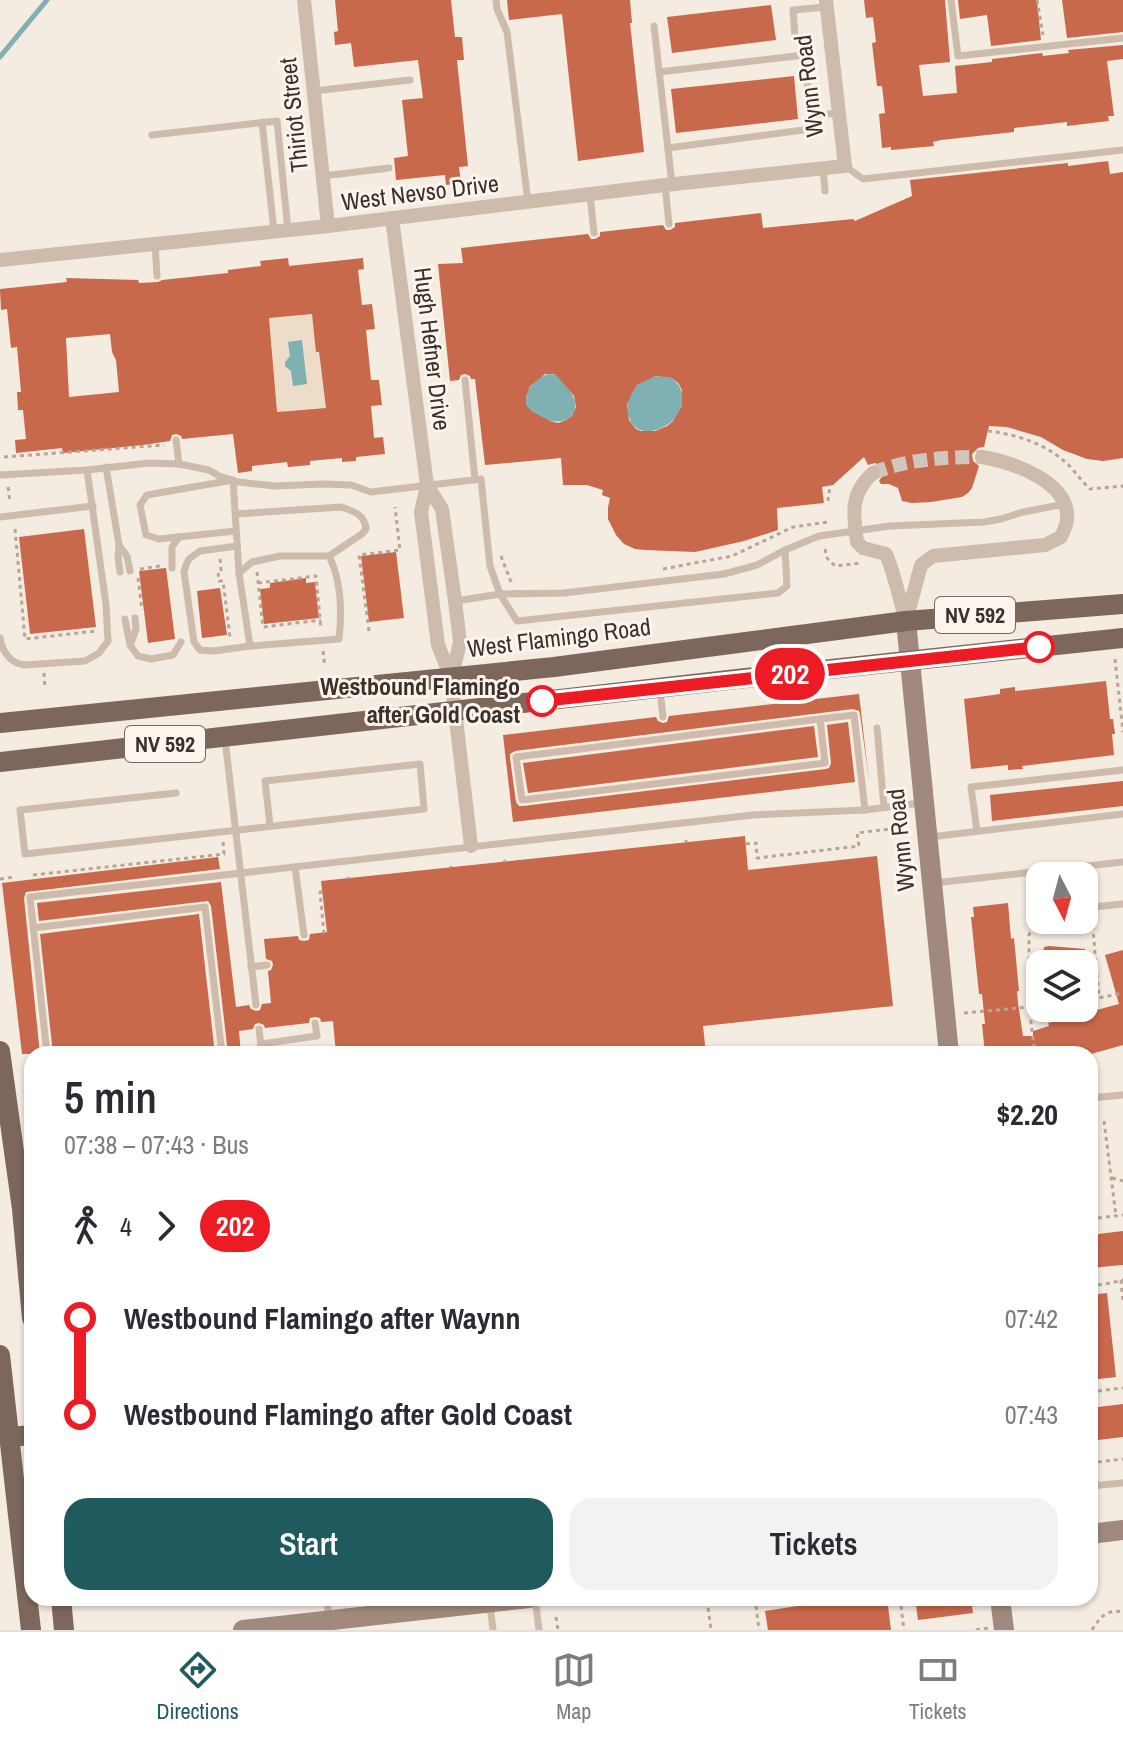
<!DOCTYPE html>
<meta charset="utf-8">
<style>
:root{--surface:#fff;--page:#f2f2f3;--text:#2b2b33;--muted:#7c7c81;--line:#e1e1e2;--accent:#1f5a5e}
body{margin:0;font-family:"Archivo Narrow",sans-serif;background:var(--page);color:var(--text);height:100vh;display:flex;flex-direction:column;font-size:30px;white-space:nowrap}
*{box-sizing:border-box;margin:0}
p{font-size:26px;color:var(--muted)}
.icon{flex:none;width:44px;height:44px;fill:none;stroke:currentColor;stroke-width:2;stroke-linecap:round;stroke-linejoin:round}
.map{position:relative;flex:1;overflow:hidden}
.drawer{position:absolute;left:24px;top:1046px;width:1074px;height:560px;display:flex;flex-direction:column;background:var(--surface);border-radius:24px;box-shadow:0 2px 6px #0004}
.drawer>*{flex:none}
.badge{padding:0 16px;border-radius:26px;font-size:28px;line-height:52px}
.needle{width:52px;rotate:174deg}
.fabs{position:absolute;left:1026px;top:862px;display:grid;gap:16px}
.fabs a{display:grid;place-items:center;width:72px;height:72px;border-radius:16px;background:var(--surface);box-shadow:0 2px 6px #0004;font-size:40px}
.map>.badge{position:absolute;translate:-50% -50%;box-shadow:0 0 0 4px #fff}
.legs{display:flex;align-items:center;gap:12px;height:88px;padding:0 40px;font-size:26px}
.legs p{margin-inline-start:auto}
.overview{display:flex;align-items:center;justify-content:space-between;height:136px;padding:0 40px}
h1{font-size:44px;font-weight:600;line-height:60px}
.action{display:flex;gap:16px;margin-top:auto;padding:16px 40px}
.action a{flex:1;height:92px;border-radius:24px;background:var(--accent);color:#fff;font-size:32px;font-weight:600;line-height:92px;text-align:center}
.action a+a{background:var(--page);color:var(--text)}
ul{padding:0 40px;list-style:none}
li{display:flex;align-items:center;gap:28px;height:96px;font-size:30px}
li i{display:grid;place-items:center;width:12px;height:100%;margin:0 10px;background:currentColor}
li i::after{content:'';width:20px;height:20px;margin:-10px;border:6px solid;border-radius:50%;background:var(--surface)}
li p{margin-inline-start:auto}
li:first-child i{background:linear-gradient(#0000 50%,currentColor 0)}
li:last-child i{background:linear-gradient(currentColor 50%,#0000 0)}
.dock{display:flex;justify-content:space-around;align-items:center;height:112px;border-top:2px solid var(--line);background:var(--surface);font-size:22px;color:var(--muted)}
.dock a{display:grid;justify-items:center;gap:4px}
.dock .selected{color:var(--accent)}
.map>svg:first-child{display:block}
</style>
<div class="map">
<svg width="1123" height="1630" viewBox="0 0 1123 1630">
<rect width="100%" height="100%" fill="#f4ebe1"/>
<polygon fill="#ecdcc8" points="312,308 325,401 331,403 323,412 319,408 284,411 284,416 273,410 271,355 273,354 271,335 267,335 269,311 273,318 309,314"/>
<g fill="#7fb0b2">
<polygon points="302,340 307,384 293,386 291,371 285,366 285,362 290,356 288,342"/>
<path d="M549,374C557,374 559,377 564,383C597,420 550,436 526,405C525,390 533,378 549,374Z"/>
<path d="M655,376L672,378C680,385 685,394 682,405C679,416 671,424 661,428C629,443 617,404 638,384C643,380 650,378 655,376Z"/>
</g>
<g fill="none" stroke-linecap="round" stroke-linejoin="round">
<polyline stroke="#7fb0b2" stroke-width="5" points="0,57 47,0"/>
</g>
<g fill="#c8694b" fill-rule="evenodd">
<polygon points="335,0 451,0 455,37 462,37 464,60 457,60 468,166 459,167 461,183 446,185 445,175 396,180 394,158 408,156 402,100 423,98 418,60 354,67 351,43 335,45 334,32 338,31"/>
<polygon points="507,0 630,0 632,23 630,23 644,152 578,161 562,14 509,20"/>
<polygon points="864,0 945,0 950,62 919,65 923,96 957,93 955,66 992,62 992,59 1042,53 1043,56 1069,53 1068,50 1123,45 1123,59 1107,61 1114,116 1108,116 1109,121 1067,126 1067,122 1014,128 1014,132 941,140 933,142 934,146 891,150 891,147 882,148 879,114 885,113 882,86 877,86 872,43 876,42 873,17 866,18"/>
<polygon points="958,0 1037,0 1041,40 991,46 987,15 960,19"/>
<polygon points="1062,0 1123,0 1123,32 1067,38"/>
<polygon points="771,5 776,40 672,53 667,17"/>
<polygon points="794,76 798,119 676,133 671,89"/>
<path d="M1108,161L1110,174L1123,172V458L1103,461L1087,459L1063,450L1041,437L1007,427L989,426L984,447L978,448L972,454L973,461L979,466L972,488L968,493L962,497L931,502L912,503L902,501L898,488L889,484H881L879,481L883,475L880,466L875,463L868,465L864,457L833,485L822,487L824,503L777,508L778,530L744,541L695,552L645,550L635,549L624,544L616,535L608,519V507L610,498L602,495L603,490L587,485H563L561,458L485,465L475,379H471L470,376L465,374L461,375L459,380L450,381L438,264L463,263L461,248L588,234L591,239H595L600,236V232L663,225L666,230H670L675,227V223L761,213L763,228L853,219L855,221L912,196L910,180L1068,163V166ZM545,374H554L558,377L574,396L576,407L572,416L566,420L558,423L550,421L533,412L526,405V397L530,386ZM655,376L672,378L678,383L682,390V406L673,421L667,426L655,431H641L636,429L629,420L627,405L631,395L637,385Z"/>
<path d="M288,258L289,266L363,258L364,269L358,270L362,305L372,304L375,329L366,330L371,380H379L382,405L371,406L374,438L383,437L385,454L356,457V461L342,462V458L310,461V465L288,467L287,462L252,466V471L238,473L233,434L182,439L181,436L176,434L172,435L170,441L143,445L63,453L62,448L16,453L15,440L26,439L23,410H18L17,392H21L17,347L11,348L7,309L1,310L0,289L67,282L66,278L138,280L139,283L158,282L162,280L228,273V270L261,266L260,261ZM312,314L316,352H319L326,408L277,412L269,318ZM110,334L112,352L116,360L119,392L69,397L66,338Z"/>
<polygon points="84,529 96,627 30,634 19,537"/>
<polygon points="396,552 404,618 369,622 361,556"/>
<polygon points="166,568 175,639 148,643 139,571"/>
<polygon points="306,578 306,583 315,582 319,618 264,624 260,589 270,588 270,583"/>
<polygon points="220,588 227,635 202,638 197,591"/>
<polygon points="1106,681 1110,719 1113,719 1115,734 1112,734 1114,755 1022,766 1023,769 1008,770 1008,765 971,769 964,699 1000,694 1000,689 1015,687 1015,691"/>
<polygon points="859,694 869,781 860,714 859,711 853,709 515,751 510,754 510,758 516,802 519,806 523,806 826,769 829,768 831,763 827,725 848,722 855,782 513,822 503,735 656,717 658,721 663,723 667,722 669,716"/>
<polygon points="814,726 818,757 528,793 523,763"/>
<polygon points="1123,781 1123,806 992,821 990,795"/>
<polygon points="745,836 748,870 877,856 893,1006 703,1026 706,1054 336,1054 333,1021 321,1022 320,1018 315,1017 310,1018 309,1023 265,1028 264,1025 259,1023 255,1024 253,1029 239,1031 241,1054 228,1054 211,906 208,901 39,921 37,903 221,882 236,1007 249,1005 251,1009 256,1011 260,1010 262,1004 271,1003 268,971 271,970 273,965 272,961 266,959 264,939 298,936 299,940 304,941 309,940 310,934 327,932 321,881"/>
<polygon points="218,857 220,869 26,892 24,898 40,1054 22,1054 2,883"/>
<polygon points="1008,903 1011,939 1014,938 1019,991 1017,991 1018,1003 1023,1036 1033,1036 1033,1031 1049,1026 1048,1023 1119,1004 1105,955 1123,950 1123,1045 1091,1054 985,1054 982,1024 985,1024 982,994 979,994 971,917 974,917 973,907"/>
<polygon points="199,914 215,1054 53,1054 40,934"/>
<polygon points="1049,946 1085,949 1084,964 1042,964 1044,947"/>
<polygon points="1123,1231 1123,1265 1090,1268 1090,1235"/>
<polygon points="1107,1293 1116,1377 1090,1380 1090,1295"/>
<polygon points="1123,1404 1123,1437 1090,1441 1090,1408"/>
<polygon points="850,1598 887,1598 891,1630 768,1630 765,1611"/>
<polygon points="915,1598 971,1598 973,1613 918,1620"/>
</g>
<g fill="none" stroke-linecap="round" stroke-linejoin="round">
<path stroke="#cfc6bd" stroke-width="14" stroke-dasharray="14 7" stroke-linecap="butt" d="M873,473C907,459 946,457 982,457"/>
<g stroke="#b9a596" stroke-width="3" stroke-dasharray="4 4" stroke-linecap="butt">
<polyline points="1037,0 1043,35"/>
<path d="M988,431C1014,434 1044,443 1064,461C1074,469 1081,481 1090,489L1123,486"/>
<polyline points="4,457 164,445"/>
<polyline points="8,487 10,502"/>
<polyline points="828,501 830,485"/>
<polyline points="15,529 25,639 96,631"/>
<polyline points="825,549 827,558 835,566 862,563"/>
<polyline points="501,556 511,582"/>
<polyline points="220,559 221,570 218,571 219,581 223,581 230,637 227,638"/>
<polyline points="140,569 160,566"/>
<polyline points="663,569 732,556 793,527 828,522"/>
<polyline points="257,572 263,627 321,620"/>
<polyline points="138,578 142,610"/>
<polyline points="258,583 316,576 321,629"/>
<polyline points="369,631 359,555 400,550 395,507"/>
<polyline points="323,651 325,667"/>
<polyline points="1115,659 1123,732"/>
<polyline points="44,673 45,689"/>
<polyline points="686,840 686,842"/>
<polyline points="746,844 756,843 757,858 859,846 857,833 897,828 903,831"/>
<polyline points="504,860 505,862"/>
<polyline points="451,866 451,867"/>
<polyline points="33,875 224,854 223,842"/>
<polyline points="348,877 348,879"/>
<polyline points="0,879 14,877"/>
<polyline points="322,892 320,892 324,933"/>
<polyline points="1092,918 1099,998"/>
<polyline points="1033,925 1029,935 1029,1007 1035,1054"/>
<polyline points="1084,1001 1123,993"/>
<polyline points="964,1013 1040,1006"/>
<polyline points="1104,1121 1116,1216"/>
<polyline points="1112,1178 1123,1181"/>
<polyline points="1090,1219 1123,1215"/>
<polyline points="1121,1280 1123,1302"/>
<polyline points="1090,1286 1111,1283 1123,1280"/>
<polyline points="1090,1392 1123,1388"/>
<polyline points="1090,1463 1123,1459"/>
<polyline points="755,1598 759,1630"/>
<polyline points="900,1598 904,1630"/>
<polyline points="707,1600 711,1630"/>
<polyline points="556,1617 558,1630"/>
<polyline points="976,1630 988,1628"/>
<path d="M1092,1630C1100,1617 1107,1609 1123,1612"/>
</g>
<g stroke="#cdbbac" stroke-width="7">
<polyline points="496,0 497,9 507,32 528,202"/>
<polyline points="951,0 958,56 1123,38"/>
<polyline points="654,26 672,184"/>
<polyline points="795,37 793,10 826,7"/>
<polyline points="659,72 804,55 811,116"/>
<polyline points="314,91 410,80"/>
<polyline points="262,122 274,231"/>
<polyline points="152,135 277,121 288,230"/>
<polyline points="668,148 811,129 811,116 838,113"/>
<polyline points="845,166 863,179 1123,150"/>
<polyline points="823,168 825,191"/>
<polyline points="323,176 389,168"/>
<polyline points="665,185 669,224"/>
<polyline points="590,195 594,233"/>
<polyline points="155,244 157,276"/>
<polyline points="465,380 475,480"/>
<polyline points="176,440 179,464"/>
<polyline points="106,467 119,545 118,557 120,572"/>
<polyline points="0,475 87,470 149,463 179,464 209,470 219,476 238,482 275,486 322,484 351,485 371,492 481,479 490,566 500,594 517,621 778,593 787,586 785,550"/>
<path d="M236,514L341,507C354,511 365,515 366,529L362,534L329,556"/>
<polyline points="0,517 93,506"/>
<polyline points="236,531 159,539 146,535 140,505 147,495 233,480 239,573"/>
<polyline points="119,545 127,556 130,571"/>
<polyline points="237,546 200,551 189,559 186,565 184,572 194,642 200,650 214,651 250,646"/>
<path d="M280,556H329C341,580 342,612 339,639L250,646L239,573L252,562Z"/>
<polyline points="172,568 172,547 179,537"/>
<polyline points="456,601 500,594 564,593 724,574 757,565 785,550 819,536 890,526 984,522 1001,519 1023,512 1065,504"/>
<polyline points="125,619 130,645 138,656 151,659 173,655 181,642"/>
<path d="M0,638C2,651 10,663 24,665L85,661L99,653L108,641L106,604L87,470"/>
<polyline points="131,643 136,629 135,618"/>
<polyline points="660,691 663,717"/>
<polyline points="820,719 825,763 522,800 516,757 820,719 854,715 865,810 921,803"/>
<polyline points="877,728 884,807"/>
<polyline points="225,739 256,1005"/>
<polyline points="176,793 20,810 25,854 424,809 420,764 265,781 270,825"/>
<polyline points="977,831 971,787 1123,770"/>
<polyline points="930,837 1123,814"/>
<polyline points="295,867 304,935"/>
<polyline points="1031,872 1037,914 1040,913"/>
<polyline points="934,883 1123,862"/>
<polyline points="1084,908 1123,904"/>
<polyline points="33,928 205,907 222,1054"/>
<polyline points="251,967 267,965"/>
<polyline points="259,1029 262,1054"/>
<polyline points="261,1044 317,1036 315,1023"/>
<polyline points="47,1054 30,897 753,815 865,810"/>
<polyline points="1090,1098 1123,1095"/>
<polyline points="1090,1486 1123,1483"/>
<polyline points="109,1598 122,1600 142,1598"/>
<polyline points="327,1598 329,1620"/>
<polyline points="535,1598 539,1630"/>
<polyline points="490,1604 493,1630"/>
</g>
<g stroke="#cdbbac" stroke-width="14">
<polyline points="304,0 328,226"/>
<polyline points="392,218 427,485 421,512 438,645 451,677 471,846"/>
<polyline points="0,260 328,226 665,185 845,166 826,0"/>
<path d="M873,473C850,493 853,514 857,542L863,548L886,554C895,575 899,598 906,620"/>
<polyline points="427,485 442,509 455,601 460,642 452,676"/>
<path d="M906,621L921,565L933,556L1045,545L1061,537C1063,532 1067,525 1067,519C1070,481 1011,462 982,457"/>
</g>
<g stroke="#a18a7d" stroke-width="20">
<polyline points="906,621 949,1054"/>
<polyline points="1090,1534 1123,1530"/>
<polyline points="1000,1598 1004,1630"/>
<polyline points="243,1630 529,1598"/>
</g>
<g stroke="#7d675c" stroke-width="20">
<polyline points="0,723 554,667 906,621 1123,604"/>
<polyline points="0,762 746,678 1123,638"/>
<polyline points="0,1051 22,1209 32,1318"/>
<polyline points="0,1355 31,1630"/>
<polyline points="10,1437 32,1435"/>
<polyline points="61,1598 64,1630"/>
</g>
</g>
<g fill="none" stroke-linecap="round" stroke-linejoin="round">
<defs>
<polyline id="line-1" points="542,701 1039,647"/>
</defs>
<use href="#line-1" stroke="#fff" stroke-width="18"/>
<use href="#line-1" stroke="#ed1c24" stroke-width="12"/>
</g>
<g fill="#fff" stroke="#ed1c24" stroke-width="4">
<circle cx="1039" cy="647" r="14"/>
<circle cx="542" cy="701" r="14"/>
</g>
<g text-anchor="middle" stroke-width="6" stroke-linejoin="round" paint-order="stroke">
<g fill="#fbf5ee" stroke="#756b66" stroke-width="2">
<rect x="935" y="597" width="80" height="36" rx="6"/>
<rect x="125" y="726" width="80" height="36" rx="6"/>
</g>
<g font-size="22" font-weight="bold" fill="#3b302b">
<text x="975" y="623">NV 592</text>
<text x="165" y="752">NV 592</text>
</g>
<g font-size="24" fill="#3b302b" stroke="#fbf5ee">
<text transform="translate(809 86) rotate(-97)" y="8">Wynn Road</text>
<text transform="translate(294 115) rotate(-96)" y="8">Thiriot Street</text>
<text transform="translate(420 193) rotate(-7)" y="8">West Nevso Drive</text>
<text transform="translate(432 349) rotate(83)" y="8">Hugh Hefner Drive</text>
<text transform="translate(559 638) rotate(-7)" y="8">West Flamingo Road</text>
<text transform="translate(901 840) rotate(-96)" y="8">Wynn Road</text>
</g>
<g font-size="24" font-weight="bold" fill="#3b302b" stroke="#fbf5ee" text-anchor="end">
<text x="520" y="695">Westbound Flamingo<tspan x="520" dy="28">after Gold Coast</tspan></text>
</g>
</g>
</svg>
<div class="fabs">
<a><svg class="needle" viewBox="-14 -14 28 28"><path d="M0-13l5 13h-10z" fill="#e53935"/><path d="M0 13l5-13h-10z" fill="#7c7c81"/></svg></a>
<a><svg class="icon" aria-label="layers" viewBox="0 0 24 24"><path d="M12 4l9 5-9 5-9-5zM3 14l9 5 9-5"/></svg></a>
</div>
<b class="badge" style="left:790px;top:674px;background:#ed1c24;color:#fff">202</b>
<section class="drawer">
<div class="overview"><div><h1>5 min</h1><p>07:38 – 07:43 · Bus</p></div><b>$2.20</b></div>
<div class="legs"><svg class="icon" aria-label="walk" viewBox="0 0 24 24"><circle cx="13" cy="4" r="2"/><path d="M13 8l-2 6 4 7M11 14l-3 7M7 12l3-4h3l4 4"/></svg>4<svg class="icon" aria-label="forward" viewBox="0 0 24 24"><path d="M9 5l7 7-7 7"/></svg><b class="badge" style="background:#ed1c24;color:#fff">202</b></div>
<ul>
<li><i style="color:#ed1c24"></i><b>Westbound Flamingo after Waynn</b><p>07:42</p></li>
<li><i style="color:#ed1c24"></i><b>Westbound Flamingo after Gold Coast</b><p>07:43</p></li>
</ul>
<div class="action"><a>Start</a><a>Tickets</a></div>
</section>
</div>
<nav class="dock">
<a class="selected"><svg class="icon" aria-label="directions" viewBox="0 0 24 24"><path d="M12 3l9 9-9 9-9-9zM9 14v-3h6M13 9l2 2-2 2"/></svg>Directions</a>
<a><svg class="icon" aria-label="map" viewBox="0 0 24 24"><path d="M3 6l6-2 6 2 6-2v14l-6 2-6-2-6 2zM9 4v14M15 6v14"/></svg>Map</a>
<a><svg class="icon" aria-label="tickets" viewBox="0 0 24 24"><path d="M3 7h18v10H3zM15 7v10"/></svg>Tickets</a>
</nav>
